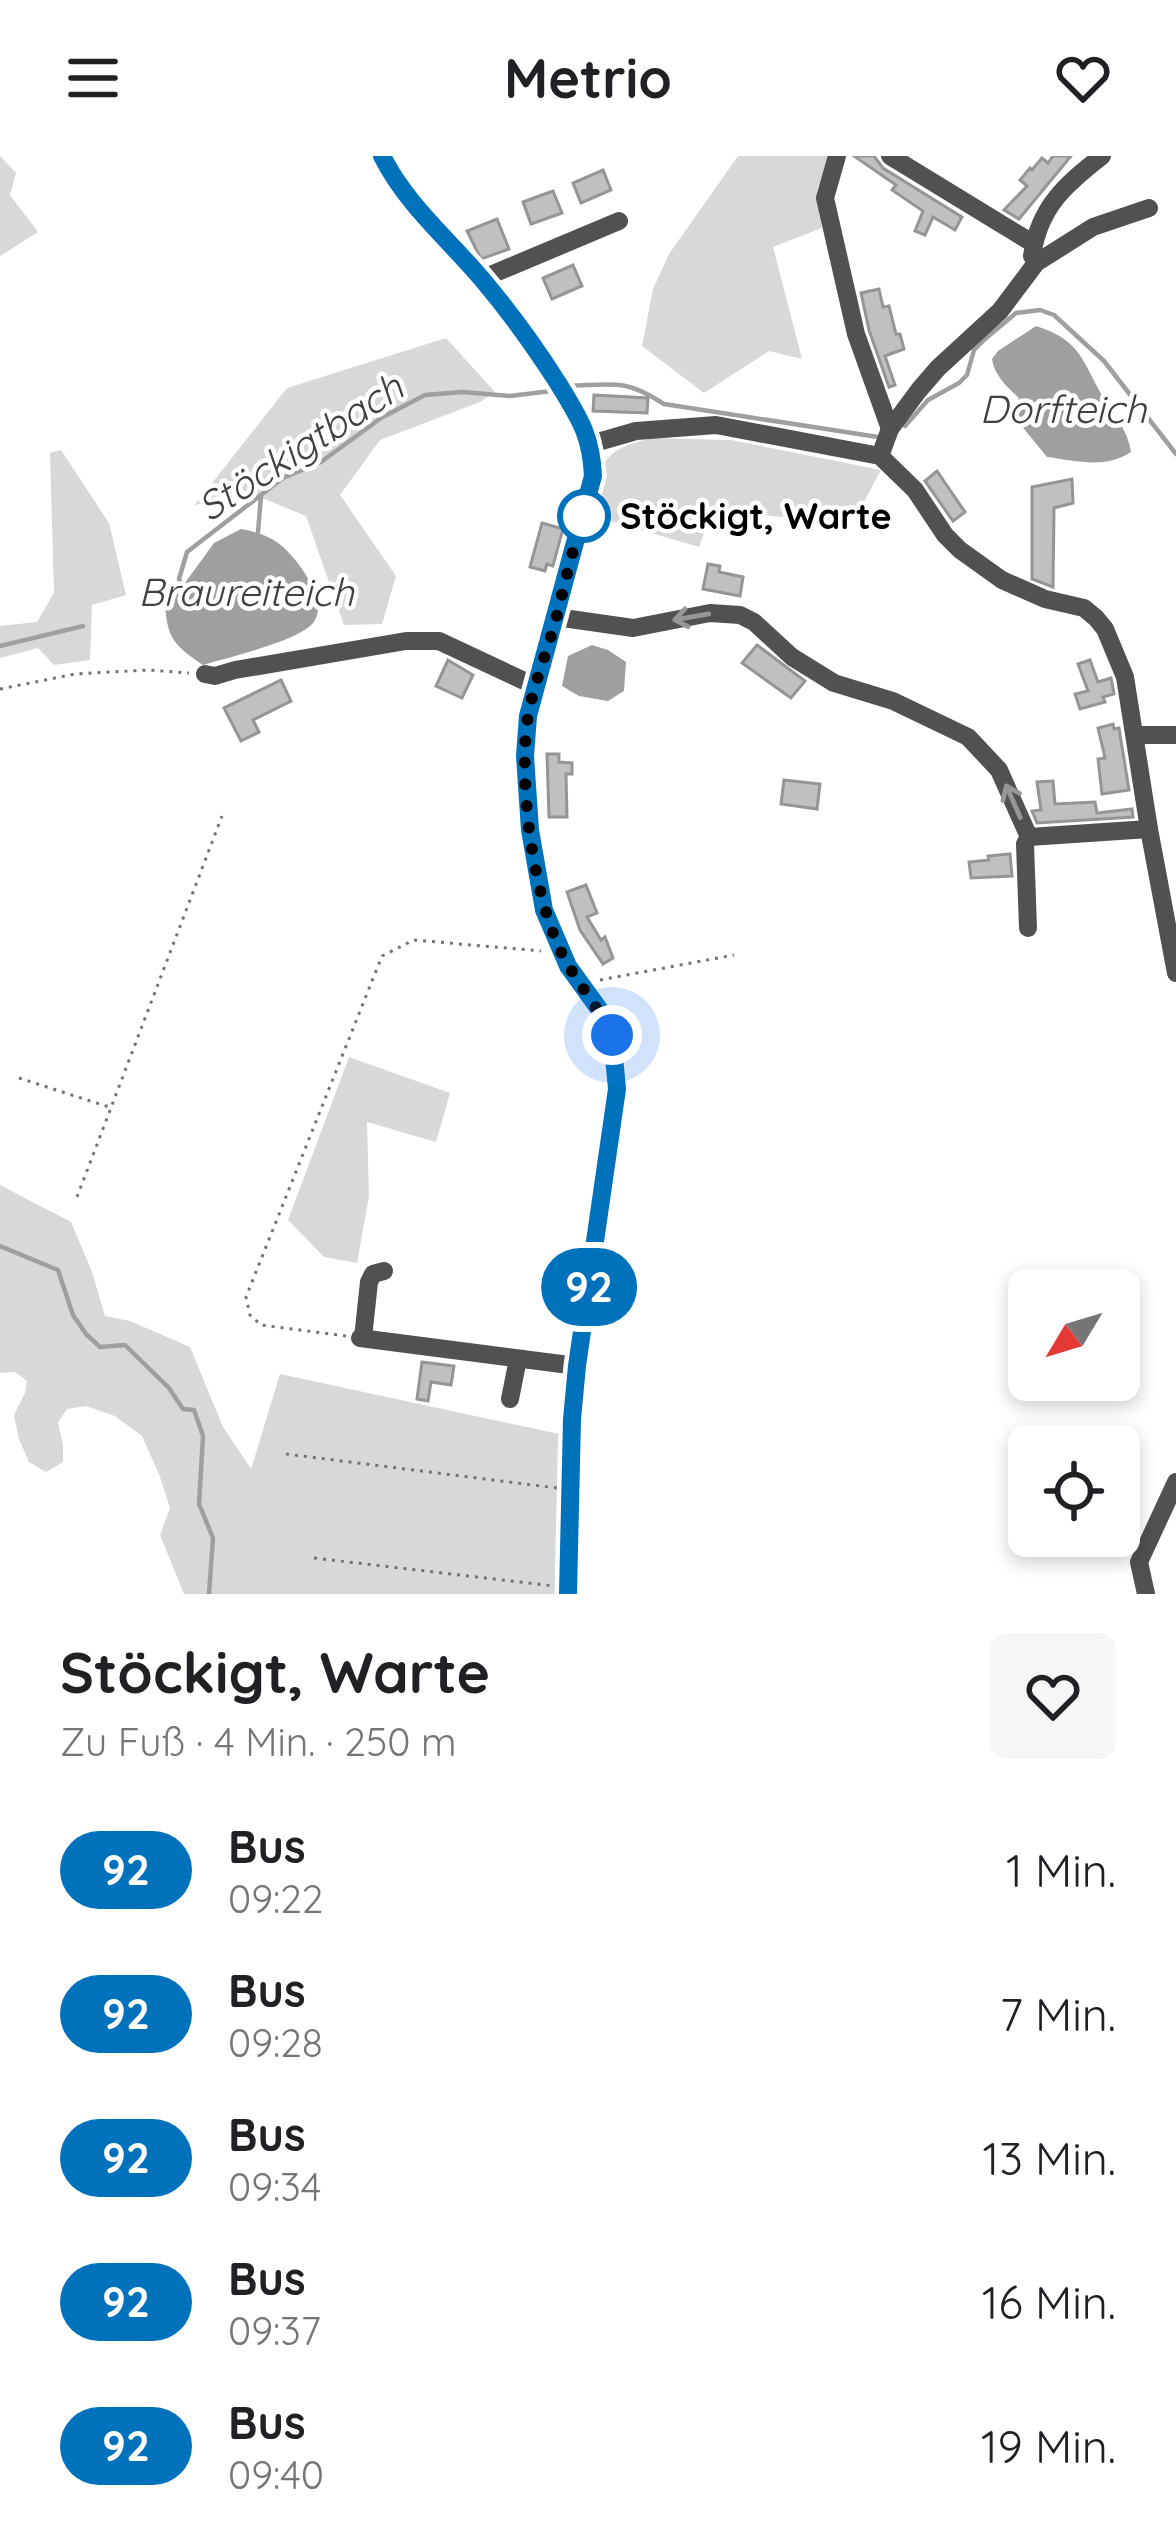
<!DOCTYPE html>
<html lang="de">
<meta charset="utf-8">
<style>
:root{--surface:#fff;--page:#f6f6f6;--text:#202124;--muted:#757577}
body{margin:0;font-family:Quicksand,sans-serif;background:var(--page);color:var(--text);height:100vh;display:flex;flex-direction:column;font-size:45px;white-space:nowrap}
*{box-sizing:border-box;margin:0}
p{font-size:39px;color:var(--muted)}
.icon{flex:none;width:66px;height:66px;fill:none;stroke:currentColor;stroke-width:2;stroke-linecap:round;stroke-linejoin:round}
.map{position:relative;height:1438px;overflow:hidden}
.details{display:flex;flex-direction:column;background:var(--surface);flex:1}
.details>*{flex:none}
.badge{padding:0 24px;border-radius:39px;font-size:42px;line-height:78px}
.needle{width:78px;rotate:232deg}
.fabs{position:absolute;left:1008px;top:1113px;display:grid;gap:24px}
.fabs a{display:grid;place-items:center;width:132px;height:132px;border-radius:18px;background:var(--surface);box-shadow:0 6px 18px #0003;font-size:60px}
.you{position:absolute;width:60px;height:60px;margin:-30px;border:9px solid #fff;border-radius:50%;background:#1a73e8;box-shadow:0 0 0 18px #1a73e833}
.map>.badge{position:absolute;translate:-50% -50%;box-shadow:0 0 0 6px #fff}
.round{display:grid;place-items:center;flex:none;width:126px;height:126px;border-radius:18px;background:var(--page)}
.overview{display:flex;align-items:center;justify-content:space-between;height:204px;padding:0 60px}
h1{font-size:57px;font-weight:800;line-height:90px}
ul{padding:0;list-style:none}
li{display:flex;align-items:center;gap:36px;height:144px;padding:0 60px}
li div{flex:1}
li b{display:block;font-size:45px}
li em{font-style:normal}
li .badge{min-width:132px;font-weight:700;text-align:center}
header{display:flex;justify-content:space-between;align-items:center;height:156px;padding:0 60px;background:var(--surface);font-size:54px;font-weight:800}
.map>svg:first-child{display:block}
</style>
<header><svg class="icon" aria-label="menu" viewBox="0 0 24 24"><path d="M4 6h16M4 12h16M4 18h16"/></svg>Metrio<svg class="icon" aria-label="heart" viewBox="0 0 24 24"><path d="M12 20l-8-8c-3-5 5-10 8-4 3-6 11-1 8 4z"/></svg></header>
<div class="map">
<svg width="1176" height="1438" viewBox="0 0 1176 1438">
<rect width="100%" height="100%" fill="#fff"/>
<g fill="#d8d8d8">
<polygon points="0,0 16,17 10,39 38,76 0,100"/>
<polygon points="738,0 829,0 817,35 822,72 773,91 802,203 769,195 704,237 642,190 653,133 669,98"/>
<polygon points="446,182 495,236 480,246 380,284 340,339 396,420 382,468 344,469 306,360 240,333 194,350 287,232"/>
<path d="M652,282L731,284L881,314L865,344L835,366L712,354L699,391L593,360C604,307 595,296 652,282Z"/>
<polygon points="61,294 109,367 126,439 92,449 90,504 54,509 38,492 0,502 0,470 37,466 54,437 50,297"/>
<polygon points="349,901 450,937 436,986 367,966 369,1040 357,1107 324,1101 288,1064"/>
<polygon points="0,1029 71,1066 92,1116 105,1160 130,1165 190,1191 223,1271 251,1313 280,1218 564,1279 558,1438 184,1438 160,1379 170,1352 159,1318 142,1280 115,1260 86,1250 67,1253 58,1266 63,1289 63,1306 46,1316 29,1306 19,1283 14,1259 25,1237 27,1225 15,1216 0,1217"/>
</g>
<g fill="#9f9f9f">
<path d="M1036,170C1084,185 1082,208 1106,245C1117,263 1128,276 1131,296C1105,313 1077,305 1047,301L1020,268L1013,251L1019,242C1007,231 994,219 992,203L998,195Z"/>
<path d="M241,373C256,376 271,380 283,391C300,406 334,452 309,471C288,487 231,501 203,509C174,489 167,483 165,447L182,431L214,387Z"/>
<polygon points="592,489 608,494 626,506 624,535 608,545 579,540 562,530 568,500"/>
</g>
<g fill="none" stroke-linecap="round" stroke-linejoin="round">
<g stroke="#9f9f9f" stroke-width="4.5">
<path d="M570,230C614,228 626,223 664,248L878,281"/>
<polyline points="905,270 928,244 959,227 967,219 974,194 985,183 1016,157 1040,154 1054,159 1104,205 1176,298"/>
<polyline points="258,376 261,340"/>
<polyline points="182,431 179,423 187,396 283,322 321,306 381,262 425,239 462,236 510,240 551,235"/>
<polyline points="0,490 83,470"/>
<polyline points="0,1090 58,1114 73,1159 86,1178 100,1191 125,1189 169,1232 183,1253 194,1254 203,1280 199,1348 213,1382 209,1438"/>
</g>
</g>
<g fill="#c0c0c0" stroke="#959595" stroke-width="3">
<polygon points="854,0 874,0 883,12 962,61 955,74 933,61 925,79 915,75 923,55 892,34 896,29"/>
<polygon points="1053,0 1071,0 1019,63 1004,54 1027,30 1020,24 1030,12 1032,14 1042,2 1048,7"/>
<polygon points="603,14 611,34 581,47 573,27"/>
<polygon points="553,35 562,57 531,68 523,46"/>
<polygon points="497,63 509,93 481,103 467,75"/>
<polygon points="573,109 582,130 552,143 543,122"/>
<polygon points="879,133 883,151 889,150 896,178 900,178 904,193 885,200 895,229 889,231 869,174 861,137"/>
<polygon points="594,239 648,242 647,257 593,255"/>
<polygon points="937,315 965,356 953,365 925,325"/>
<polygon points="1072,323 1073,347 1054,352 1053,431 1032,423 1032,331"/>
<polygon points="542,367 563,373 553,410 547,408 545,415 530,411"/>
<polygon points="708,408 720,410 719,416 743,421 740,440 703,433"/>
<polygon points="757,489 805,525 791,542 742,507"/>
<polygon points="448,504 473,519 462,542 436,530"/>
<polygon points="1090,504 1098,526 1111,522 1114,538 1103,541 1105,546 1080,553 1075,538 1088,535 1078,508"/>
<polygon points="281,524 291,545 253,564 259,576 241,585 224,552"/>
<polygon points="1113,568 1114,573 1119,572 1129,634 1102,638 1098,603 1105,602 1098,572"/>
<polygon points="547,598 559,598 559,606 572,607 572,618 566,618 567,661 549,661"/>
<polygon points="784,624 820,628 817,653 781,648"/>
<polygon points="1053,625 1055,648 1095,646 1097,657 1132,653 1133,661 1037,667 1032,655 1041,654 1037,626"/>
<polygon points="1010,698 1012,720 971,722 969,706 989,704 988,700"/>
<polygon points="586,729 597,757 587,761 601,784 605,781 613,802 603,808 580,774 567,736"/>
<polygon points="422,1206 454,1210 451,1229 431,1226 428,1245 417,1243"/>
</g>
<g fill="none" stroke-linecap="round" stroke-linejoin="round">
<g stroke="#737373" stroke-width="3" stroke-dasharray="3 6" stroke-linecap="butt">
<polyline points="0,533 75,518 148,514 189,517"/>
<polyline points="600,824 734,799"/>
<polyline points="19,922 109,951"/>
<polyline points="77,1041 222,660"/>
<polyline points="346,1180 261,1169 250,1159 246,1141 382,800 414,784 541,795"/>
<polyline points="286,1298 557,1332"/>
<polyline points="314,1402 554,1430"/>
</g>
<g stroke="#515151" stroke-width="18">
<polyline points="383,0 392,19 430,69 481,123 542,201 591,288 593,320 548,491 535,530 528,559 525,600 530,674 544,754 568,810 599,853 612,879 617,933 577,1210 572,1263 568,1438"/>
<polyline points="837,0 825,42 856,178 890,273"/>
<polyline points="890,0 1034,88"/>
<path d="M1032,100C1039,51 1065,29 1102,0"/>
<polyline points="481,123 619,65"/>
<polyline points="591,288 636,275 716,269 880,300 915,334 945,379 960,394 1002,424 1045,443 1084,452 1096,462 1105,473 1125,521 1149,673 1176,817"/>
<polyline points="880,300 890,273 919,234 938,212 1000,155 1036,107 1093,71 1149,52"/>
<polyline points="556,461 633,472 710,457 740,459 754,466 792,501 834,527 893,545 968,581 999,614 1029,681 1149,673"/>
<polyline points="205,518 215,520 235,514 406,485 439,485 535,530"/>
<polyline points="1135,579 1176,579"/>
<polyline points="1028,772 1025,688 1029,681"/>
<polyline points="360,1182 577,1210"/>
<polyline points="363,1182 369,1126 373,1118 384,1115"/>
<polyline points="510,1243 518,1203"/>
<polyline points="1146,1438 1139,1406 1176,1326"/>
</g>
</g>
<defs><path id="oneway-shaft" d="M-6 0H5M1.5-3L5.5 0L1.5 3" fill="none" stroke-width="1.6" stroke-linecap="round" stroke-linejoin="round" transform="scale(3)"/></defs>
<g stroke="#979797">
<use href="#oneway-shaft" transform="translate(691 461) rotate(170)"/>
<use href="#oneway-shaft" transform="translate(1013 645) rotate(-114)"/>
</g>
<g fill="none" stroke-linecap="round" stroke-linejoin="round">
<defs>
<path id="line" d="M382,0C406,48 447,82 481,122C509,155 535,191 558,227C579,262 591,278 593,320L528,560L525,600L530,674L544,754L568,810L599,853L612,879L617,933L577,1210L572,1263L568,1438"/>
</defs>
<use href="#line" stroke="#fff" stroke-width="27"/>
<use href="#line" stroke="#0072bc" stroke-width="18"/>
<path stroke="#000" stroke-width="12" stroke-dasharray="0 21.6" d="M584,360L585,358C572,392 565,427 556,463C547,496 534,527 528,560C518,624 532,726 556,785C570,819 596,847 612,879"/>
</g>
<circle fill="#fff" stroke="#0072bc" stroke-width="6" cx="584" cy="360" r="24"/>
<g text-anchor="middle" stroke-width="9" stroke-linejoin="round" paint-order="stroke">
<g font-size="36" font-weight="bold" fill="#000" stroke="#fff" text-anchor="start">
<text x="620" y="373">Stöckigt, Warte</text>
</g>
<g font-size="39" font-style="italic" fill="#404040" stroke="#fff">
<text x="1063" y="267">Dorfteich</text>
<text transform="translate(300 291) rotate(-33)" y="14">Stöckigtbach</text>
<text x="246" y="450">Braureiteich</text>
</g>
</g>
</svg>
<div class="fabs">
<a><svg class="needle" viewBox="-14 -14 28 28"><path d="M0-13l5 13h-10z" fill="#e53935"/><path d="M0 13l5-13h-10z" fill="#757577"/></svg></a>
<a><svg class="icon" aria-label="locate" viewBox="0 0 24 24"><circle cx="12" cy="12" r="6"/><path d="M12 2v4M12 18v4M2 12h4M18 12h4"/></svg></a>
</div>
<div class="you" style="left:612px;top:879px"></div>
<b class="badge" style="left:589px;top:1131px;background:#0072bc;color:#fff">92</b>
</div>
<section class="details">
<div class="overview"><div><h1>Stöckigt, Warte</h1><p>Zu Fuß · 4 Min. · 250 m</p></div><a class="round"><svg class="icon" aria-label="heart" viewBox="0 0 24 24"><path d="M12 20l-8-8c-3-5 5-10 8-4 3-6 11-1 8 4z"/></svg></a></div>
<ul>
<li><span class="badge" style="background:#0072bc;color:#fff">92</span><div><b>Bus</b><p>09:22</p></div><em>1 Min.</em></li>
<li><span class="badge" style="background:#0072bc;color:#fff">92</span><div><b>Bus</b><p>09:28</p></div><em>7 Min.</em></li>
<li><span class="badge" style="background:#0072bc;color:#fff">92</span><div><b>Bus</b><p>09:34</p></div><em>13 Min.</em></li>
<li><span class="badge" style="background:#0072bc;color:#fff">92</span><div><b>Bus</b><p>09:37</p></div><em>16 Min.</em></li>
<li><span class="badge" style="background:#0072bc;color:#fff">92</span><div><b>Bus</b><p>09:40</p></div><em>19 Min.</em></li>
</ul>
</section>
